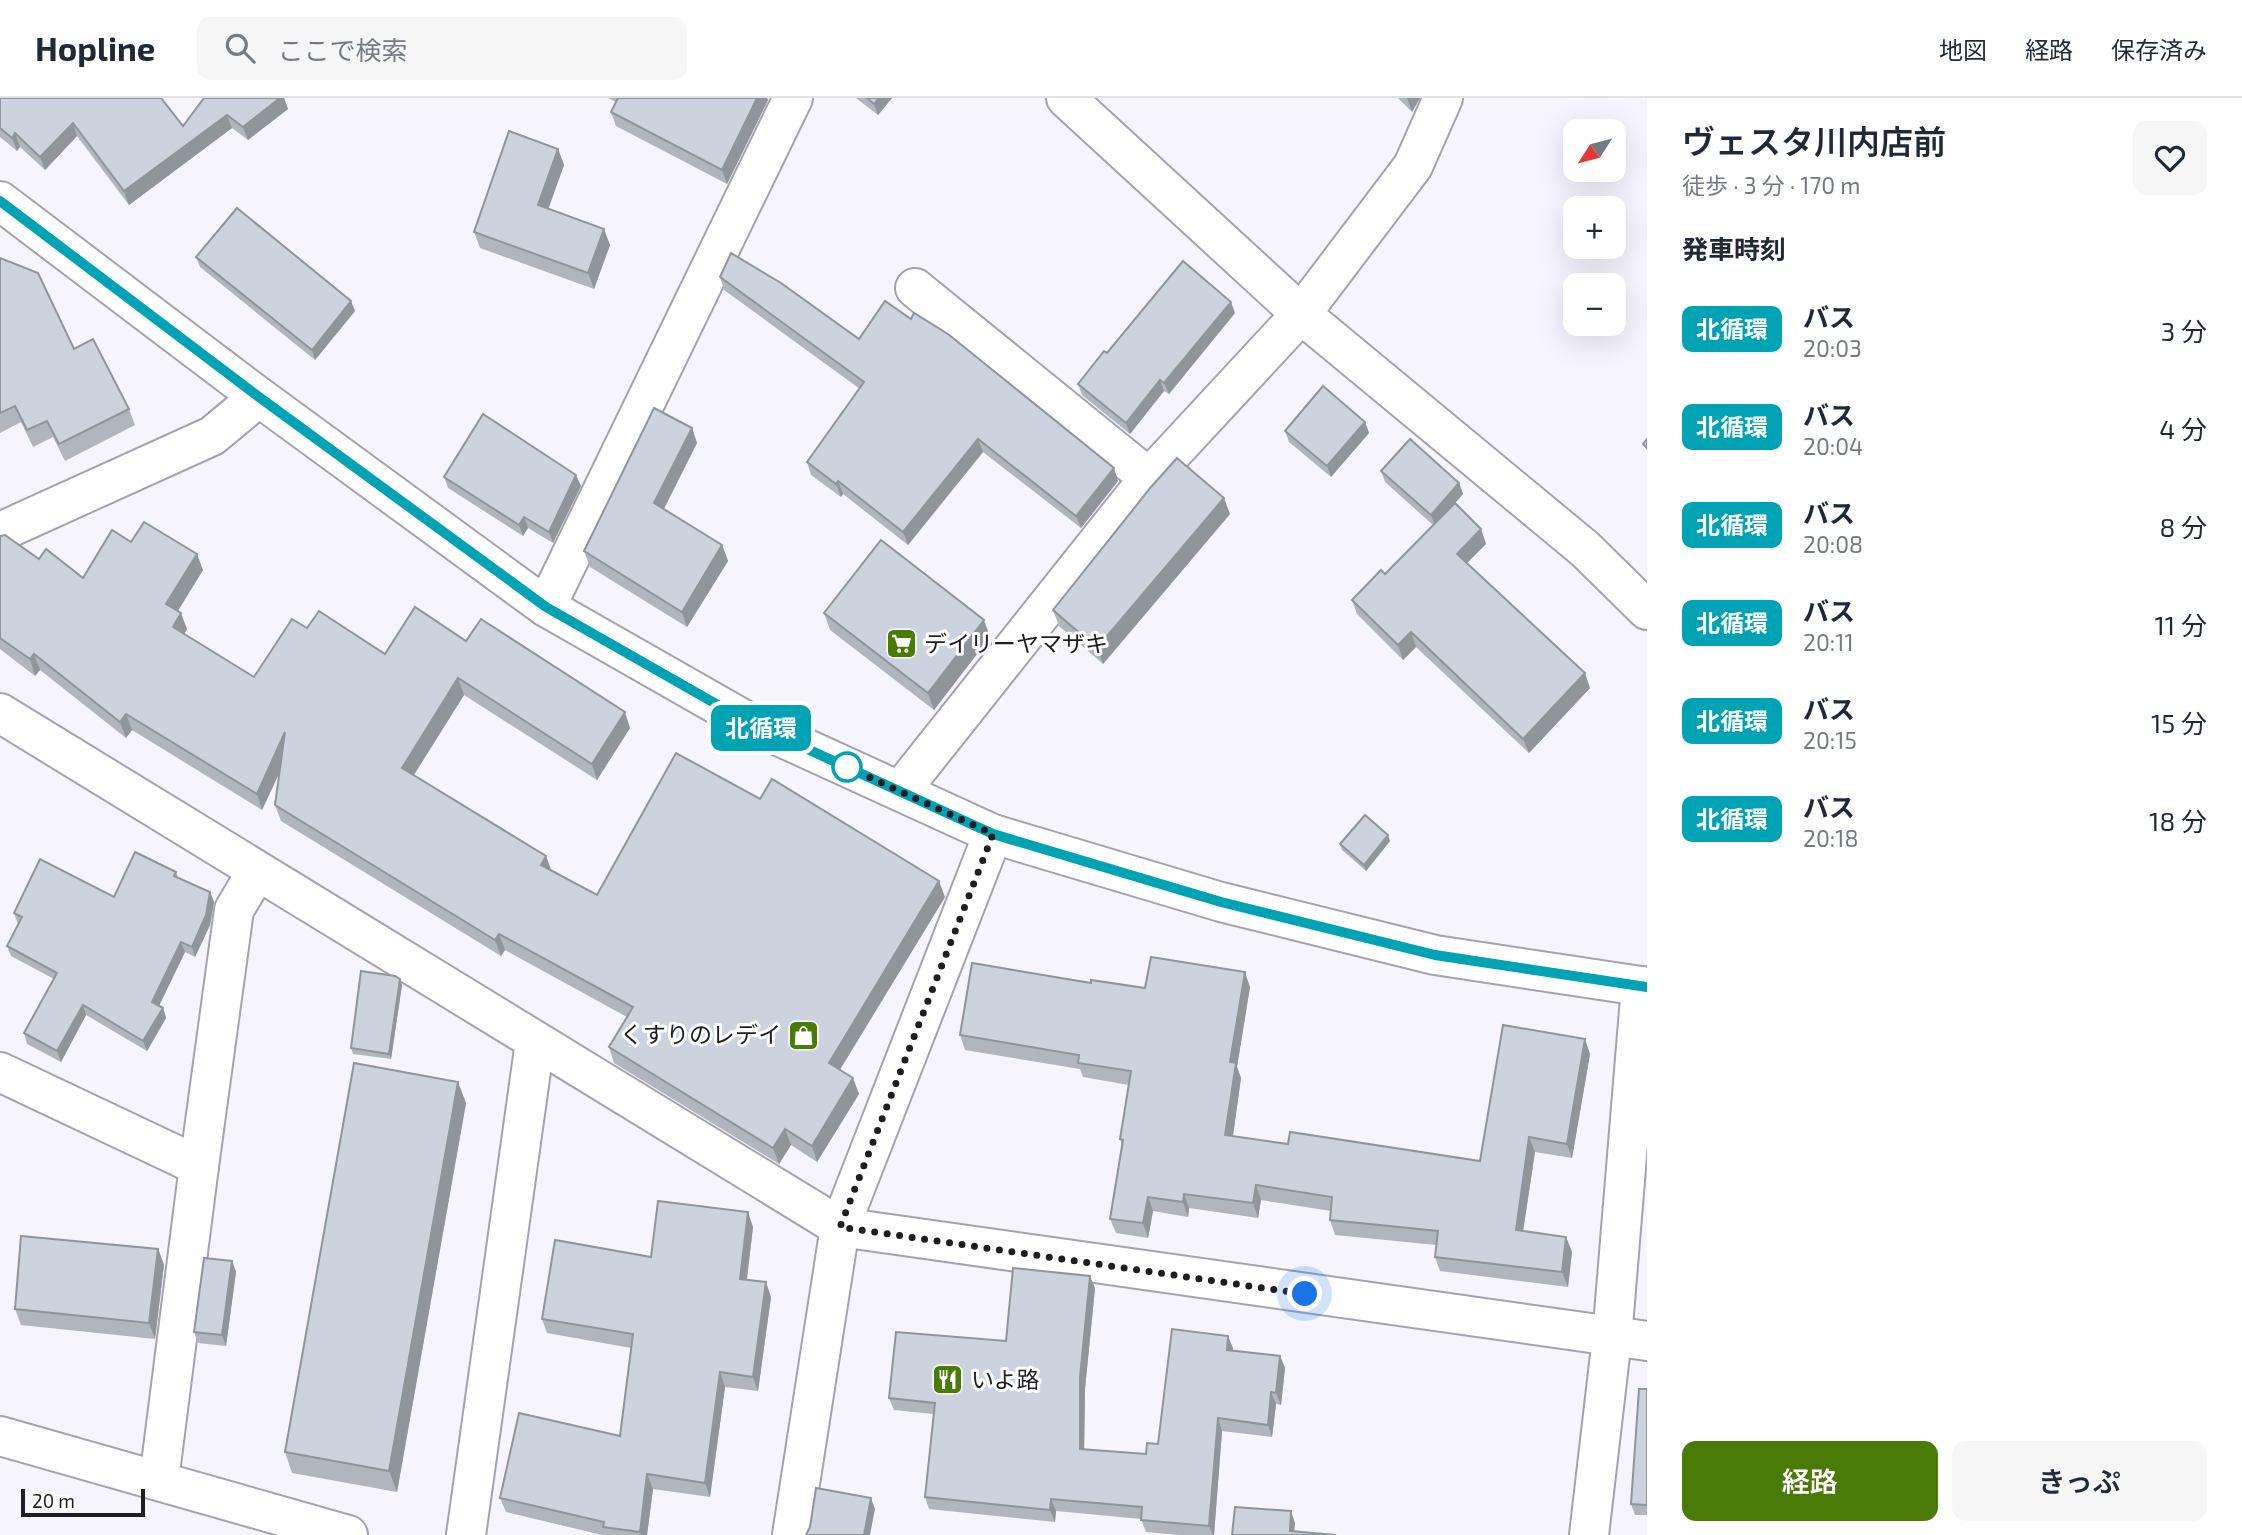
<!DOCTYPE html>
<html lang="ja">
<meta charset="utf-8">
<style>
:root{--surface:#fff;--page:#f6f6f7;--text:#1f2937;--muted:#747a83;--line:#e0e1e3;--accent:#497b06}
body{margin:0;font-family:"Exo 2","Noto Sans JP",sans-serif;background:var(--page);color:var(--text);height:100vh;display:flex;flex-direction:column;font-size:26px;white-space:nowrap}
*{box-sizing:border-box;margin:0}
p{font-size:23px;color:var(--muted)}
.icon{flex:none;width:38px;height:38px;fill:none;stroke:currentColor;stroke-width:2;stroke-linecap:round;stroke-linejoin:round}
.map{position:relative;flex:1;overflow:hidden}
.side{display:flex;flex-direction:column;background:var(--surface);width:595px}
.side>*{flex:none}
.badge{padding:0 14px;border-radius:10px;font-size:24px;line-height:46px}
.needle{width:46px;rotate:234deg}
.buttons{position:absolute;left:1563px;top:21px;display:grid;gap:14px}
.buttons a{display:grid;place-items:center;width:63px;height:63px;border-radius:14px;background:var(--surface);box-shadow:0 7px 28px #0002;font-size:35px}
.scale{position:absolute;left:21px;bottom:18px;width:124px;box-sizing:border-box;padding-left:7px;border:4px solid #1e1d21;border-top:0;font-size:19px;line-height:24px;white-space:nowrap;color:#1e1d21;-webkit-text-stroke:5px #fff;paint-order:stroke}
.you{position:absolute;width:35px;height:35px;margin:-18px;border:5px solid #fff;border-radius:50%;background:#1a73e8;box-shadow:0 0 0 10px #1a73e833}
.map>.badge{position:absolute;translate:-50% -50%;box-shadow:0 0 0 4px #fff}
h2{padding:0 35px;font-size:26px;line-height:63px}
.round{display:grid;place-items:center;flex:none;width:74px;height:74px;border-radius:14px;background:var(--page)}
.overview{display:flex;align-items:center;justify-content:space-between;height:119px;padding:0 35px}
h1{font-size:33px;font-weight:600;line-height:52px}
.action{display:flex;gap:14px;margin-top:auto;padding:14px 35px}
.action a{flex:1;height:80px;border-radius:14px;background:var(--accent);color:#fff;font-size:28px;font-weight:600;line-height:80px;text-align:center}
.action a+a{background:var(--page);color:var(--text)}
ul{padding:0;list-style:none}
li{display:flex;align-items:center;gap:21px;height:98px;padding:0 35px}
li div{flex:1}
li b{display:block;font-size:26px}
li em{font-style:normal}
li .badge{min-width:77px;font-weight:700;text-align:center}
header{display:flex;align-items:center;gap:42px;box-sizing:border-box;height:98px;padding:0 35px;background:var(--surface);border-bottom:2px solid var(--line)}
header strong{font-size:33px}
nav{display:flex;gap:38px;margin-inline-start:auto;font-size:24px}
.search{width:490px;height:63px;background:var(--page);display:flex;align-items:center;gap:18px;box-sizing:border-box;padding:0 24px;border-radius:14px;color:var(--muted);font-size:26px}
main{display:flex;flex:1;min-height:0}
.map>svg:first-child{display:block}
</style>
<header>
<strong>Hopline</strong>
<div class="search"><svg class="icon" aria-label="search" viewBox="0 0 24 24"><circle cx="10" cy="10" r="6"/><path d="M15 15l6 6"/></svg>ここで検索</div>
<nav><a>地図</a><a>経路</a><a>保存済み</a></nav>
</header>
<main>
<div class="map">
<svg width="1647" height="1437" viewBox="0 0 1647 1437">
<rect width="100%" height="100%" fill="#f6f4fe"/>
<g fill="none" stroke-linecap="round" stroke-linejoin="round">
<defs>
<g id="minor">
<polyline points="1066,0 1301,216 1585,451 1647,512"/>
<polyline points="0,103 259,299 546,509 746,623 993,736 1221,804 1435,857 1647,889"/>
<polyline points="915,190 1149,380"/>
<polyline points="0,434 212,338 259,299"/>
<polyline points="546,509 793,0"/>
<polyline points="0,615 840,1129 1647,1243"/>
<polyline points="901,692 1149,380 1301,216 1413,68 1443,0"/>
<polyline points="0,974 199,1068"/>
<polyline points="0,1338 348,1437"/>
<polyline points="159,1382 199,1068 234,812 257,773"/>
<polyline points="466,1437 535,944"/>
<polyline points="792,1437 840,1129 993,736"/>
<polyline points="1589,1437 1612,1240 1641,888"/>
</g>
</defs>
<use href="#minor" stroke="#a4a2ae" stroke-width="42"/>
<use href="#minor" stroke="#fff" stroke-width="38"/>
</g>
<g fill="#b0b5bf">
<polygon points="0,0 183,28 204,0 284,0 288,11 248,42 232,30 129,107 77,38 45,72 20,49 17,53 0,39"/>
<polygon points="608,0 767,0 768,2 727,86 616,28 611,14 616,4"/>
<polygon points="856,0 892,0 878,17"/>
<polygon points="1398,0 1420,0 1412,14"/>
<polygon points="558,51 564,67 548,111 610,147 594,191 480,150 474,134"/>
<polygon points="196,159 355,213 315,262 200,169"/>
<polygon points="0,160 74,251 129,311 135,327 65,363 53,339 33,349 21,324 0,335"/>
<polygon points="720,179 859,241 1118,383 1081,430 983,354 908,447 843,396 841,399 811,377 807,364 860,291 724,192"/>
<polygon points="1235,215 1169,296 1164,293 1130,336 1082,297 1078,286 1107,255"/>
<polygon points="1365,324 1369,335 1331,379 1289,344 1285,333"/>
<polygon points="692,330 697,345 664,411 722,447 728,463 687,529 590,469 584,453"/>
<polygon points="1381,373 1459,385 1463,396 1455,405 1481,431 1486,446 1467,465 1590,590 1529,655 1416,549 1403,562 1357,516 1352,502 1385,476 1433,427 1385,384"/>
<polygon points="444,379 581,388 553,445 528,430 523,438 448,390"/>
<polygon points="1230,416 1103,566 1059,528 1053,512"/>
<polygon points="0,438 39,461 83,480 131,444 203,472 178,513 187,531 184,536 254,579 307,530 385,556 466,543 630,630 597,682 464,597 414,677 552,773 597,797 760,701 945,799 840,972 859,996 817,1064 791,1047 779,1066 614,965 609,949 627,919 505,852 501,858 281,723 275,707 279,675 262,712 132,632 126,640 40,572 35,578 0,551"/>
<polygon points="824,515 990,539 934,612 830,532"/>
<polygon points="1390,743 1366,773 1342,752 1340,746"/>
<polygon points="176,774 178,779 210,794 214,804 210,827 195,859 185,854 159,908 163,910 166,920 147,953 86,917 61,964 27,946 24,935 54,881 11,858 7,848 18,826 14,815 114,799"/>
<polygon points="1091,885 1145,890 1250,889 1237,969 1241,980 1233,1038 1288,1046 1480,1063 1590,956 1572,1060 1535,1054 1523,1133 1566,1139 1572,1154 1568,1189 1440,1173 1435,1159 1436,1147 1335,1137 1330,1122 1331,1113 1261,1102 1258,1120 1189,1110 1188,1119 1153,1113 1148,1140 1116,1135 1110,1121 1122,1047 1120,1041 1129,987 1083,979 1080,971 965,952 960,937"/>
<polygon points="402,887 391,961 353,956 351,950"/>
<polygon points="466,1005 397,1394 292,1375 285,1354"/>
<polygon points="753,1129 747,1182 771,1199 758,1293 725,1289 710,1399 653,1391 647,1437 602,1437 506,1414 500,1400 620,1338 631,1250 547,1235 542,1221 651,1159"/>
<polygon points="158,1151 164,1167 155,1241 21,1227 15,1211"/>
<polygon points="232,1163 236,1174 226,1248 198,1245 194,1234"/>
<polygon points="1095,1190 1085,1291 1084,1351 1146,1356 1158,1346 1233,1250 1232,1252 1280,1258 1285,1270 1281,1307 1276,1306 1272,1339 1222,1333 1214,1437 1179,1437 1146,1434 1141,1421 1056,1413 1055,1424 929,1411 925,1399 933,1316 894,1312 889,1300 1006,1243"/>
<polygon points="1647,1291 1647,1417 1635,1417 1631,1406"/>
</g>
<g fill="#90949b">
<polygon points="280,0 284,0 288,11 248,42 243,29"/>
<polygon points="757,0 767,0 768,2 727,86 722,72"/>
<polygon points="879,0 892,0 878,17 874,6"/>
<polygon points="1407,0 1420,0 1412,14"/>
<polygon points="227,17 232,30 129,107 124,93"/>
<polygon points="73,25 77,38 45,72 40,59"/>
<polygon points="15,35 20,49 17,53 12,40"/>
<polygon points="558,51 564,67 544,123 538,107"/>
<polygon points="604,131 610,147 594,191 588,175"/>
<polygon points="351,203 355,213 315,262 312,252"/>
<polygon points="1231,204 1235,215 1169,296 1164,285"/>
<polygon points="1160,282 1164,293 1130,336 1126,325"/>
<polygon points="1365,324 1369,335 1331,379 1327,368"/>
<polygon points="692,330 697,345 659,420 654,405"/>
<polygon points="978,341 983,354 908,447 903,434"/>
<polygon points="1114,370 1118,383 1081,430 1076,418"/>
<polygon points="576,377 581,388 553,445 549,434"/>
<polygon points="838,383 843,396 841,399 836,386"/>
<polygon points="1459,385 1463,396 1435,428 1431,417"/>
<polygon points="1224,400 1230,416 1103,566 1097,550"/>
<polygon points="524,419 528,430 523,438 519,427"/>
<polygon points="1481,431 1486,446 1462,470 1457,456"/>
<polygon points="722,447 728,463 687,529 682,514"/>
<polygon points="197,456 203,472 172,522 166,506"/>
<polygon points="181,515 187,531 178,546 173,529"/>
<polygon points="984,522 990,539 934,612 928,595"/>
<polygon points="1411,534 1416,549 1403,562 1398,547"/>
<polygon points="34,556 40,572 35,578 30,561"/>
<polygon points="1585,575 1590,590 1529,655 1523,641"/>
<polygon points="458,580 464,597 408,686 402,670"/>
<polygon points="625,614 630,630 597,682 592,666"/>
<polygon points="126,616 132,632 126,640 120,624"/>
<polygon points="285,634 291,650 262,712 257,696"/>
<polygon points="1388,737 1390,743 1366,773 1364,767"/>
<polygon points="546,758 552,774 541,767"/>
<polygon points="939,783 945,799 834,981 829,965"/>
<polygon points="210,794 214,804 210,827 195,859 192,849"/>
<polygon points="499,836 505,852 501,858 495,842"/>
<polygon points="181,844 185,854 156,914 152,904"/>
<polygon points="1245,874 1250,889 1237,969 1241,980 1231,1051 1225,1037 1230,964"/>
<polygon points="400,881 402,887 391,961 389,956"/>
<polygon points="83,907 86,917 61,964 57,953"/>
<polygon points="163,910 166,920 147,953 143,943"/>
<polygon points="1585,941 1590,956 1572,1060 1567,1046"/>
<polygon points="853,980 859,996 817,1064 812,1048"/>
<polygon points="458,984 466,1005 397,1394 389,1373"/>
<polygon points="785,1031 791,1047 779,1066 773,1050"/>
<polygon points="1529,1039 1535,1054 1521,1147 1516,1132"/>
<polygon points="1256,1087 1261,1102 1258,1120 1253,1105"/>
<polygon points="1184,1096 1189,1110 1188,1119 1183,1104"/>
<polygon points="1148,1099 1153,1113 1148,1140 1143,1125"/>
<polygon points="748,1114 753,1129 745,1195 740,1181"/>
<polygon points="1566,1139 1572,1154 1568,1189 1562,1174"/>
<polygon points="158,1151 164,1167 155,1241 149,1225"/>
<polygon points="232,1163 236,1174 226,1248 222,1237"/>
<polygon points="1090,1178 1095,1190 1085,1291 1084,1363 1080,1351 1080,1279"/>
<polygon points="766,1184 771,1199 758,1293 753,1279"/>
<polygon points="1228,1238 1233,1250 1231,1264 1227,1252"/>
<polygon points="1280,1258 1285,1270 1281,1307 1276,1295"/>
<polygon points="720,1274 725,1289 710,1399 705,1385"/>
<polygon points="1271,1294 1276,1306 1272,1339 1268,1327"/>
<polygon points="1218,1320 1222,1333 1214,1437 1213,1437 1209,1428"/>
<polygon points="647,1376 653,1391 647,1437 641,1437 640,1434"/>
<polygon points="871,1400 875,1411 870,1437 864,1437"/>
<polygon points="1051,1401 1056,1413 1055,1424 1050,1412"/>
<polygon points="1291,1413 1295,1425 1294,1437 1290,1433"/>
</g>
<g fill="#cdd3de" stroke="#90949b" stroke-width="2">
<polygon points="0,0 161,0 183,28 204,0 280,0 243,29 227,17 124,93 73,25 40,59 15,35 12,40 0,30"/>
<polygon points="618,0 757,0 722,72 611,14"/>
<polygon points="867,0 879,0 874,6"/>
<polygon points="509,33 558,51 538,107 604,131 588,175 474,134"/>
<polygon points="237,110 351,203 312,252 196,159"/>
<polygon points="731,155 781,185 859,241 885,203 911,221 914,215 948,236 1114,370 1076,418 978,341 903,434 838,383 836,386 807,364 864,284 720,179"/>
<polygon points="0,160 38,175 74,251 93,241 129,311 59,346 47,323 27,332 15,308 0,315"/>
<polygon points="1183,163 1231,204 1164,285 1160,282 1126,325 1078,286 1104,253 1107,255"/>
<polygon points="1323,288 1365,324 1327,368 1285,333"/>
<polygon points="654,310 692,330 654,405 722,447 682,514 584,453"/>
<polygon points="483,316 576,377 549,434 524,419 519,427 444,379"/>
<polygon points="1410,341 1459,385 1431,417 1381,373"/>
<polygon points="1647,341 1647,350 1643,346"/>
<polygon points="1177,360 1224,400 1097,550 1053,512 1151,389"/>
<polygon points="1455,405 1481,431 1457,456 1585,575 1523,641 1411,534 1398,547 1352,502 1381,472 1385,476"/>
<polygon points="144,424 197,456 166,506 181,515 173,529 254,579 292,521 307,530 319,513 385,556 415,509 466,543 481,521 625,614 592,666 458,580 402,670 546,758 541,767 597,797 676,655 760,701 772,681 939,783 829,965 853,980 812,1048 785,1031 773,1050 609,949 633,909 499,836 495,842 275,707 285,634 257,696 126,616 120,624 34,556 30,561 0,540 0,438 5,437 39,461 46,451 83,480 112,432 131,444"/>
<polygon points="881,442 984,522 928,595 824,515"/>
<polygon points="1365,717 1388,737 1364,767 1340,746"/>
<polygon points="135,754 176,774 174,778 210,794 206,817 192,849 181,844 152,904 163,910 143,943 83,907 57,953 24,935 57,875 7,848 22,819 14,815 40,761 114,799"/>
<polygon points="1151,859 1245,874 1230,964 1236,965 1225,1037 1288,1046 1290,1034 1480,1063 1503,927 1585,941 1567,1046 1529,1039 1516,1132 1566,1139 1562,1174 1435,1159 1438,1133 1330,1122 1332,1099 1256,1087 1253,1105 1184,1096 1183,1104 1148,1099 1143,1125 1110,1121 1123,1042 1120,1041 1131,973 1078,965 1079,957 960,937 972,865 1091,885 1091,882 1145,890"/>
<polygon points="361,873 395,878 400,881 389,956 351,950"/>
<polygon points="354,965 458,984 389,1373 285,1354"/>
<polygon points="658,1103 748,1114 740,1181 766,1184 753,1279 720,1274 705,1385 647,1376 640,1434 603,1429 604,1424 500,1400 519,1315 620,1338 633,1236 542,1221 555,1142 651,1159"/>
<polygon points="21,1138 158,1151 149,1225 15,1211"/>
<polygon points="204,1160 232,1163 222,1237 194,1234"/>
<polygon points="1013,1170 1090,1178 1080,1279 1080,1351 1146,1356 1147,1345 1158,1346 1172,1231 1228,1238 1227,1252 1280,1258 1276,1295 1271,1294 1268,1327 1218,1320 1209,1428 1141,1422 1142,1409 1051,1401 1050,1412 925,1399 935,1305 889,1300 896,1234 1006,1243"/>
<polygon points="1639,1291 1647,1291 1647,1407 1631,1406"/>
<polygon points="816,1390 871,1400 864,1437 806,1437 810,1429"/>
<polygon points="1235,1409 1291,1413 1290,1433 1336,1437 1232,1437"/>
</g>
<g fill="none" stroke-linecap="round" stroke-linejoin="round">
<defs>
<polyline id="line" points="0,103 259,299 546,509 746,623 993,736 1221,804 1435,857 1647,889"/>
</defs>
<use href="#line" stroke="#fff" stroke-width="16"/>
<use href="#line" stroke="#00a3b4" stroke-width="10"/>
<polyline stroke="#1e1d21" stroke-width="7" stroke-dasharray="0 12.6" points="847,669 993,736 840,1129 1305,1196"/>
</g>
<defs>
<symbol id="supermarket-square" viewBox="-11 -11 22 22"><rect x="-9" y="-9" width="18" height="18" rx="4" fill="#497b06" stroke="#fff"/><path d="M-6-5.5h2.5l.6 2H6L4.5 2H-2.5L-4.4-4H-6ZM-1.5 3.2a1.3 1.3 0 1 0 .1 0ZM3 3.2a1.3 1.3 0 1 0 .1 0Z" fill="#fff"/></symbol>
<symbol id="shop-square" viewBox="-11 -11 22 22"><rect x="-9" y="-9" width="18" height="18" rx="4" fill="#497b06" stroke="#fff"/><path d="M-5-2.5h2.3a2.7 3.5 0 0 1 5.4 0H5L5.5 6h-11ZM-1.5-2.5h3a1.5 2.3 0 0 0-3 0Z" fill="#fff"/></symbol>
<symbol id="restaurant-square" viewBox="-11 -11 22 22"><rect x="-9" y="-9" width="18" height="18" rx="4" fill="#497b06" stroke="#fff"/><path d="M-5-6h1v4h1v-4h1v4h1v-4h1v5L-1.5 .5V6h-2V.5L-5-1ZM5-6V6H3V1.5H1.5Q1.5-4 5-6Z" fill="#fff"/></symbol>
</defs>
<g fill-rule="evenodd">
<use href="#supermarket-square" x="884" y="528" width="35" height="35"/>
<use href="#shop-square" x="786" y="920" width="35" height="35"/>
<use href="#restaurant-square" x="930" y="1264" width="35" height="35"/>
</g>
<circle fill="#fff" stroke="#00a3b4" stroke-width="3.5" cx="847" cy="669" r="14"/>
<g text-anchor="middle" stroke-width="6" stroke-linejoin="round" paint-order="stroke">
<g font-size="23" fill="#1e1d21" stroke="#fff" text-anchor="start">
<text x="924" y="554">デイリーヤマザキ</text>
<text x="781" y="945" text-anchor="end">くすりのレデイ</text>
<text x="971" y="1290">いよ路</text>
</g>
</g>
</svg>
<div class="buttons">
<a><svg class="needle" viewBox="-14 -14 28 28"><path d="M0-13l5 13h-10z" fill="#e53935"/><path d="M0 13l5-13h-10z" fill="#747a83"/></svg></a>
<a>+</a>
<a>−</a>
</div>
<div class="scale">20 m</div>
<div class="you" style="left:1305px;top:1196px"></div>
<b class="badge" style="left:761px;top:630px;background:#00a3b4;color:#fff">北循環</b>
</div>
<section class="side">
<div class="overview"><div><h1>ヴェスタ川内店前</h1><p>徒歩 · 3 分 · 170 m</p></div><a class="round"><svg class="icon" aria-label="heart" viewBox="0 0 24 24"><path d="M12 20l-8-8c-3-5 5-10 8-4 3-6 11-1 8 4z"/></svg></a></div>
<h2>発車時刻</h2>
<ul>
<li><span class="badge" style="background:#00a3b4;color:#fff">北循環</span><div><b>バス</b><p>20:03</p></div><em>3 分</em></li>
<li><span class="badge" style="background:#00a3b4;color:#fff">北循環</span><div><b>バス</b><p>20:04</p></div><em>4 分</em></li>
<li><span class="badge" style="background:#00a3b4;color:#fff">北循環</span><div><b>バス</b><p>20:08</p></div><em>8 分</em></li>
<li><span class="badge" style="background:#00a3b4;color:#fff">北循環</span><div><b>バス</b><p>20:11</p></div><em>11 分</em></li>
<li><span class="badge" style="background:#00a3b4;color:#fff">北循環</span><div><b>バス</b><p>20:15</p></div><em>15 分</em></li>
<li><span class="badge" style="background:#00a3b4;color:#fff">北循環</span><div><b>バス</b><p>20:18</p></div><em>18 分</em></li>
</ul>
<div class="action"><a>経路</a><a>きっぷ</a></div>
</section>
</main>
